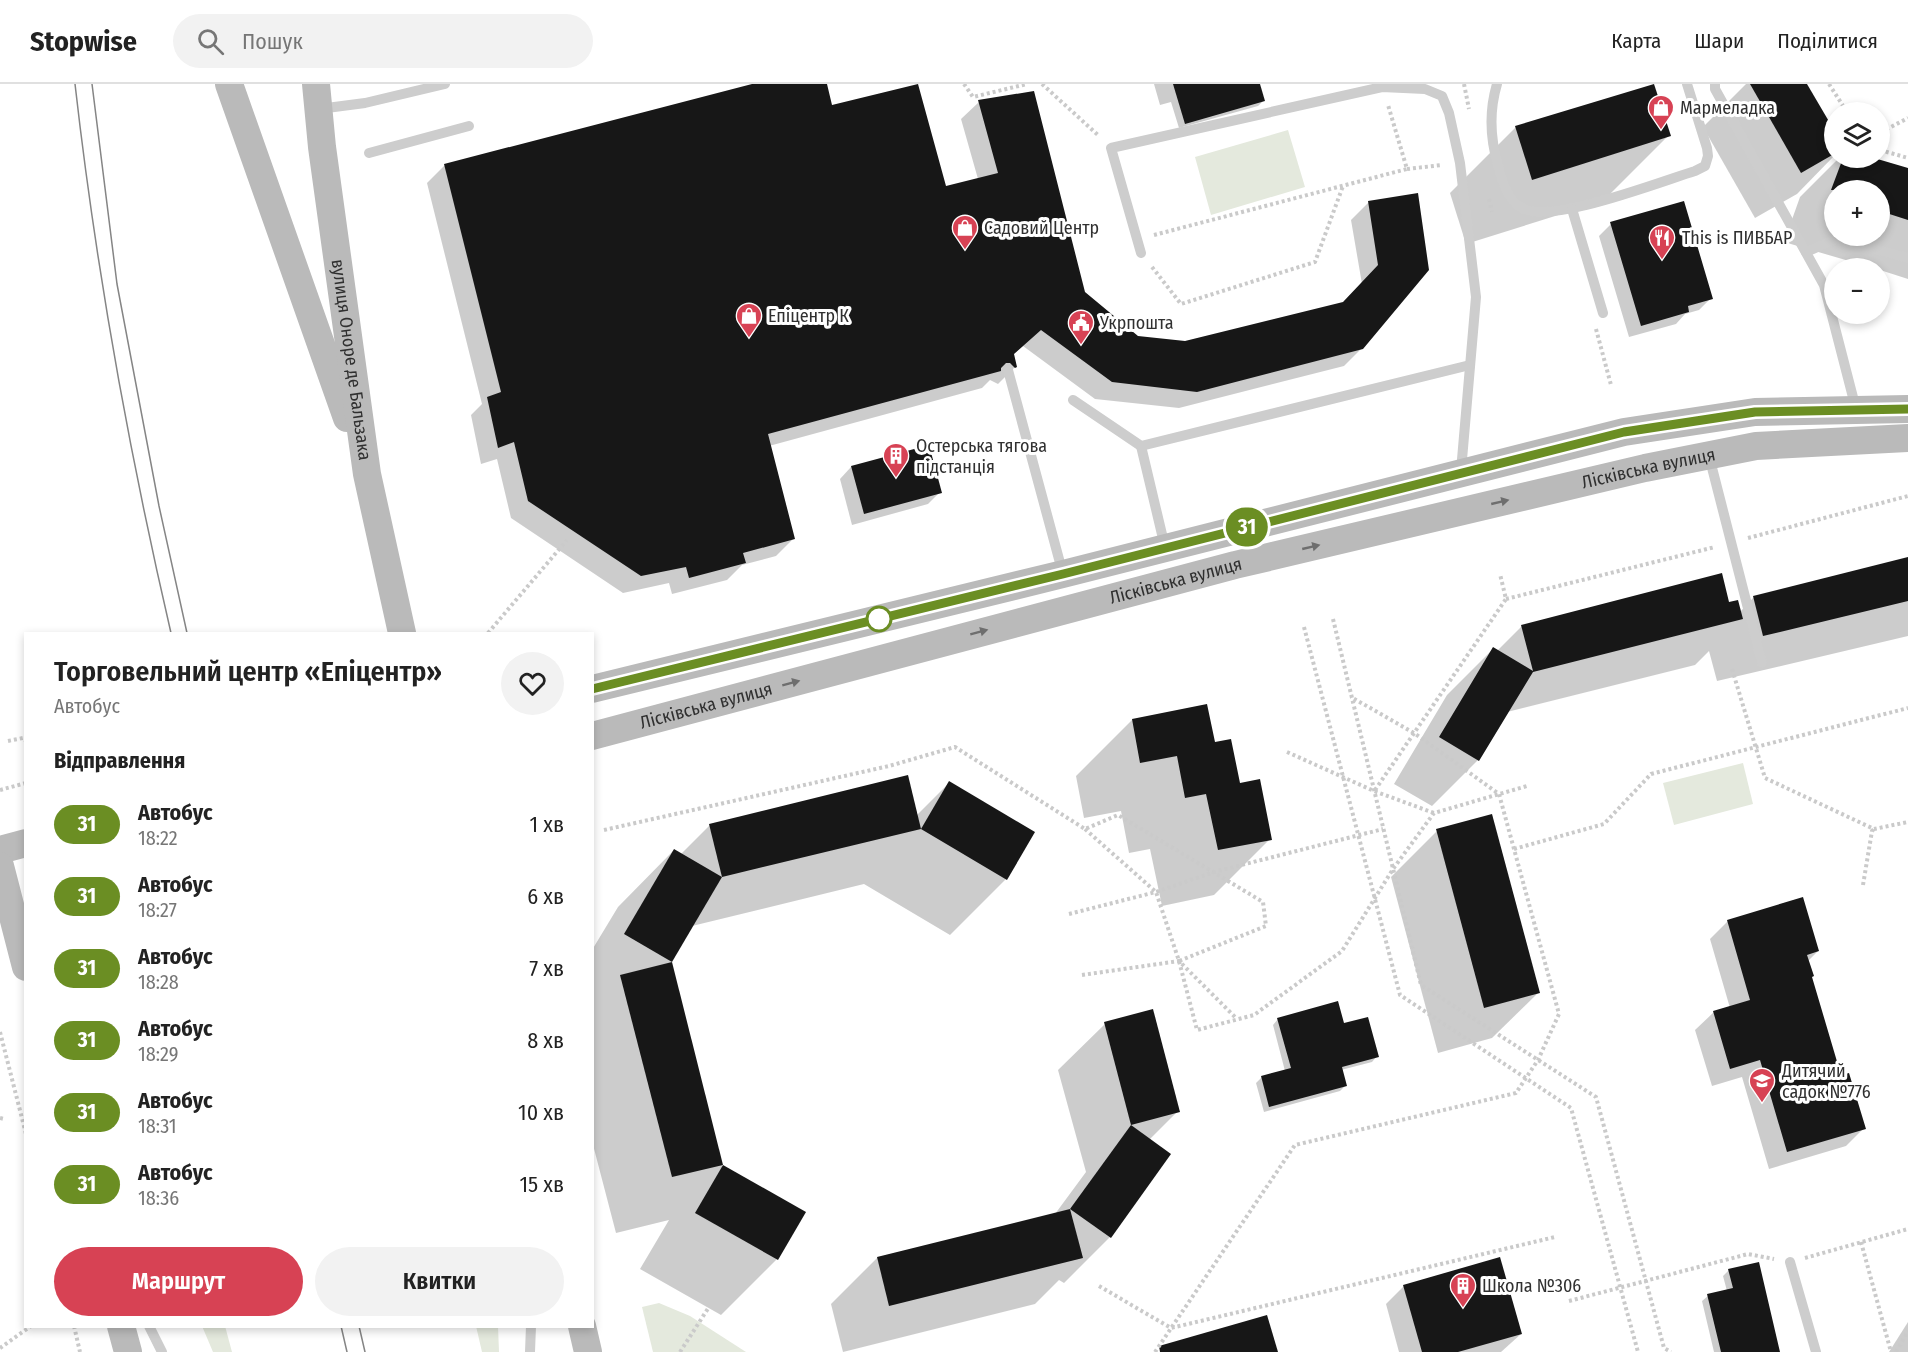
<!DOCTYPE html>
<html lang="uk">
<meta charset="utf-8">
<style>
:root{--surface:#fff;--page:#f2f2f2;--text:#222;--muted:#767676;--line:#e0e0e0;--accent:#d74254}
body{margin:0;font-family:"Fira Sans Condensed",sans-serif;background:var(--page);color:var(--text);height:100vh;display:flex;flex-direction:column;font-size:22px;white-space:nowrap}
*{box-sizing:border-box;margin:0}
p{font-size:20px;color:var(--muted)}
.icon{flex:none;width:33px;height:33px;fill:none;stroke:currentColor;stroke-width:2;stroke-linecap:round;stroke-linejoin:round}
.map{position:relative;flex:1;overflow:hidden}
.side{position:absolute;left:24px;top:548px;width:570px;height:696px;display:flex;flex-direction:column;background:var(--surface);border-radius:0px;box-shadow:0 3px 9px #0003}
.side>*{flex:none}
.badge{padding:0 12px;border-radius:20px;font-size:21px;line-height:39px}
.fabs{position:absolute;left:1824px;top:18px;display:grid;gap:12px}
.fabs a{display:grid;place-items:center;width:66px;height:66px;border-radius:50%;background:var(--surface);box-shadow:0 3px 9px #0003;font-size:30px}
.map>.badge{position:absolute;translate:-50% -50%;box-shadow:0 0 0 3px #fff}
h2{padding:0 30px;font-size:22px;line-height:54px}
.round{display:grid;place-items:center;flex:none;width:63px;height:63px;border-radius:32px;background:var(--page)}
.summary{display:flex;align-items:center;justify-content:space-between;height:102px;padding:0 30px}
h1{font-size:28px;font-weight:600;line-height:45px}
.primary-button{display:flex;gap:12px;margin-top:auto;padding:12px 30px}
.primary-button a{flex:1;height:69px;border-radius:36px;background:var(--accent);color:#fff;font-size:24px;font-weight:600;line-height:69px;text-align:center}
.primary-button a+a{background:var(--page);color:var(--text)}
ul{padding:0;list-style:none}
li{display:flex;align-items:center;gap:18px;height:72px;padding:0 30px}
li div{flex:1}
li b{display:block;font-size:22px}
li em{font-style:normal}
li .badge{min-width:66px;font-weight:700;text-align:center}
header{display:flex;align-items:center;gap:36px;box-sizing:border-box;height:84px;padding:0 30px;background:var(--surface);border-bottom:2px solid var(--line)}
header strong{font-size:28px}
nav{display:flex;gap:33px;margin-inline-start:auto;font-size:21px}
.search{width:420px;height:54px;background:var(--page);display:flex;align-items:center;gap:15px;box-sizing:border-box;padding:0 21px;border-radius:33px;color:var(--muted);font-size:22px}
.map>svg:first-child{display:block}
</style>
<header>
<strong>Stopwise</strong>
<div class="search"><svg class="icon" aria-label="search" viewBox="0 0 24 24"><circle cx="10" cy="10" r="6"/><path d="M15 15l6 6"/></svg>Пошук</div>
<nav><a>Карта</a><a>Шари</a><a>Поділитися</a></nav>
</header>
<div class="map">
<svg width="1908" height="1268" viewBox="0 0 1908 1268">
<rect width="100%" height="100%" fill="#fff"/>
<g fill="#e4e9dd">
<polygon points="1288,46 1305,103 1211,131 1195,73"/>
<polygon points="1743,679 1753,720 1674,741 1663,699"/>
<polygon points="659,1219 690,1232 746,1268 653,1268 642,1223"/>
<polygon points="202,1242 225,1242 232,1268 213,1268"/>
<polygon points="476,1242 498,1242 499,1268 482,1268"/>
</g>
<g fill="#0003" fill-rule="evenodd">
<polygon points="758,0 825,0 831,23 945,103 978,95 961,35 979,18 1084,209 1137,253 1185,259 1343,220 1362,200 1351,136 1368,119 1417,110 1362,264 1344,282 1179,324 1095,315 1023,262 1012,271 1015,283 998,300 990,296 982,304 769,362 793,455 776,472 742,481 727,496 672,510 669,499 623,509 511,434 497,375 481,380 471,331 482,320 427,99 444,82"/>
<polygon points="1154,0 1259,0 1264,16 1258,22 1179,44 1171,18 1160,21"/>
<polygon points="1746,0 1806,0 1834,49 1834,72 1797,110 1755,134 1703,43"/>
<polygon points="1516,43 1669,51 1603,117 1466,160 1450,109"/>
<path d="M1839,74H1869L1908,85V195L1880,186V184H1873L1784,158L1800,113ZM1834,106H1880V152H1834Z"/>
<polygon points="1611,140 1711,214 1699,226 1685,230 1676,240 1629,253 1599,152"/>
<polygon points="851,383 940,408 928,420 852,441 840,395"/>
<polygon points="1908,474 1908,552 1717,597 1709,567 1695,581 1507,628 1478,676 1432,722 1394,700 1447,611 1493,565 1497,567 1522,542 1728,520 1740,528 1753,514"/>
<polygon points="1132,636 1214,660 1270,755 1214,811 1162,822 1150,765 1129,769 1121,727 1084,734 1076,692"/>
<polygon points="949,699 1006,795 950,851 864,800 692,842 671,878 722,1082 804,1129 777,1175 721,1231 640,1185 669,1136 616,1149 592,1057 592,866 618,823 674,766 681,770 710,741 916,732"/>
<polygon points="1437,747 1539,908 1492,954 1438,969 1391,793"/>
<polygon points="1728,837 1818,867 1808,877 1811,893 1840,993 1864,1044 1846,1062 1769,1085 1742,993 1712,1002 1695,946 1714,928 1730,924 1710,855"/>
<polygon points="1278,935 1377,972 1372,978 1341,986 1345,1002 1340,1007 1264,1028 1256,999 1262,993 1285,987 1273,941"/>
<polygon points="1105,940 1178,1027 1149,1056 1110,1153 1064,1199 1059,1196 1035,1220 843,1268 831,1220 877,1174 1055,1130 1086,1088 1058,986"/>
<polygon points="1729,1186 1776,1268 1714,1268 1702,1217 1708,1212 1727,1207 1723,1192"/>
<polygon points="1404,1202 1521,1250 1501,1268 1399,1268 1386,1220"/>
<polygon points="1908,1238 1908,1268 1889,1268"/>
</g>
<g fill="#171717">
<polygon points="752,0 827,0 832,21 918,0 946,102 998,89 978,16 1034,7 1085,208 1138,252 1185,257 1343,218 1378,181 1368,117 1418,109 1429,186 1363,265 1197,308 1112,298 1041,246 1014,270 1017,283 1015,284 1010,279 1006,279 1001,284 1001,287 768,350 795,455 743,469 746,479 689,494 686,483 641,492 528,417 514,358 498,364 487,313 501,308 444,80"/>
<polygon points="1173,0 1260,0 1265,17 1185,40"/>
<polygon points="1654,0 1671,52 1532,96 1515,42"/>
<polygon points="1750,0 1807,0 1834,46 1834,70 1801,89"/>
<polygon points="1843,74 1874,74 1908,84 1908,136 1880,127 1880,106 1831,106"/>
<polygon points="1684,117 1713,215 1688,222 1689,228 1641,242 1610,138"/>
<polygon points="929,361 942,409 864,430 851,382"/>
<polygon points="1908,473 1908,517 1763,552 1753,512"/>
<polygon points="1722,489 1729,518 1738,516 1743,535 1533,588 1479,677 1439,653 1493,563 1533,587 1521,541"/>
<polygon points="1207,620 1215,658 1231,655 1240,699 1260,695 1272,756 1218,766 1206,710 1185,714 1177,672 1140,679 1132,635"/>
<polygon points="908,691 921,745 722,793 709,740"/>
<polygon points="949,697 1035,748 1007,796 921,745"/>
<polygon points="1492,730 1540,909 1484,924 1436,745"/>
<polygon points="674,765 722,793 672,878 624,850"/>
<polygon points="1803,813 1819,867 1807,871 1814,892 1812,893 1841,991 1849,989 1866,1045 1787,1068 1760,976 1730,985 1713,927 1750,916 1727,836"/>
<polygon points="672,878 723,1081 672,1093 620,891"/>
<polygon points="1338,917 1344,939 1368,933 1379,973 1342,983 1347,1002 1269,1023 1261,992 1291,984 1277,934"/>
<polygon points="1153,925 1180,1028 1131,1041 1104,938"/>
<polygon points="1131,1041 1171,1070 1111,1154 1070,1125"/>
<polygon points="723,1081 806,1128 778,1176 695,1129"/>
<polygon points="1070,1125 1083,1174 889,1222 877,1173"/>
<polygon points="1500,1173 1522,1250 1458,1268 1422,1268 1403,1201"/>
<polygon points="1759,1178 1780,1268 1721,1268 1707,1210 1733,1204 1728,1185"/>
<polygon points="1267,1231 1278,1268 1160,1268 1159,1262"/>
</g>
<g fill="none" stroke-linecap="round" stroke-linejoin="round">
<g stroke="#cacaca" stroke-width="4" stroke-dasharray="3 3" stroke-linecap="butt">
<polyline points="964,0 973,13 1027,0"/>
<polyline points="1042,0 1099,52"/>
<polyline points="1464,0 1469,25"/>
<polyline points="1829,0 1847,28"/>
<polyline points="1880,45 1887,45 1908,34"/>
<polyline points="1880,66 1908,74"/>
<polyline points="1407,85 1442,81"/>
<polyline points="1489,115 1492,128"/>
<polyline points="1154,151 1407,85 1388,21"/>
<polyline points="1152,183 1181,220 1315,178 1343,102"/>
<polyline points="1596,245 1611,301"/>
<polyline points="1748,454 1908,412"/>
<polyline points="1506,515 1715,463"/>
<polyline points="1333,535 1421,901 1596,1013 1664,1264 1671,1268"/>
<polyline points="1304,543 1400,911 1571,1024 1638,1268"/>
<polyline points="488,549 567,456"/>
<polyline points="1732,585 1765,694 1874,745 1908,738"/>
<polyline points="8,657 23,654 26,657"/>
<polyline points="1287,668 1374,707 1434,729"/>
<polyline points="0,706 26,699"/>
<polyline points="1375,706 1506,515 1500,490"/>
<polyline points="1085,745 1156,808 1179,877 1197,946 1254,931 1342,867 1393,785 1434,729 1527,702"/>
<polyline points="604,746 889,682 955,663 1085,745 1118,731 1263,818 1266,842 1179,877"/>
<polyline points="1514,765 1604,740 1651,690 1908,624"/>
<polyline points="1863,801 1872,747 1874,745"/>
<polyline points="1069,830 1156,808 1214,788 1383,745"/>
<polyline points="1082,891 1179,877 1237,935"/>
<polyline points="0,948 26,1050"/>
<polyline points="0,1034 4,1035"/>
<polyline points="1861,1158 1891,1268"/>
<polyline points="1805,1174 1908,1145"/>
<polyline points="1099,1202 1171,1244 1555,1153"/>
<polyline points="1569,1217 1748,1170 1774,1175"/>
<polyline points="74,1242 80,1268"/>
<polyline points="0,1264 31,1242"/>
<polyline points="680,1268 709,1223"/>
<polyline points="1155,1268 1295,1061 1516,1009 1538,976 1559,930 1499,710 1414,649 1351,613"/>
<polyline points="1896,1268 1908,1247"/>
</g>
<g stroke="#cdcdcd" stroke-width="10">
<path d="M1497,0C1489,27 1490,54 1498,81C1502,97 1507,115 1522,124C1549,141 1662,97 1695,87L1705,82L1708,72L1707,64L1687,0"/>
<polyline points="1715,0 1715,5 1824,201 1856,325"/>
<polyline points="319,25 365,19 445,0"/>
<polyline points="369,69 469,42"/>
<polyline points="1572,125 1603,229"/>
<polyline points="1806,168 1836,155 1908,174"/>
<polyline points="1141,169 1111,64 1382,3 1425,5 1442,12 1449,29 1460,79 1476,213 1461,387"/>
<polyline points="1008,286 1063,490"/>
<polyline points="1073,316 1141,362 1470,281"/>
<polyline points="1141,362 1165,463"/>
<polyline points="1709,372 1762,579"/>
<polyline points="1790,1178 1816,1268"/>
<polyline points="149,1242 162,1268"/>
<polyline points="530,1268 531,1242"/>
</g>
<g stroke="#bababa" stroke-width="28">
<polyline points="229,0 347,334"/>
<path id="s1" d="M316,0L322,63L367,390L402,549"/>
<polyline points="592,605 1063,490 1624,348 1755,328 1908,325"/>
<path id="s2" d="M592,652L1235,481L1645,384L1756,362L1908,354"/>
<polyline points="0,766 26,759"/>
<polyline points="0,782 26,883"/>
<polyline points="121,1242 128,1268"/>
<polyline points="582,1242 588,1268"/>
</g>
<g stroke="#858585" stroke-width="1.5">
<path d="M75,0C96,185 129,368 171,549"/>
<polyline points="92,0 117,200 159,422 187,549"/>
<polyline points="341,1242 347,1268"/>
<polyline points="359,1242 365,1268"/>
</g>
</g>
<defs><path id="oneway-solid" d="M-6-.8H1V-3.2L6.5 0L1 3.2V.8H-6Z" transform="scale(1.5)"/></defs>
<g fill="#6e6e6e">
<use href="#oneway-solid" transform="translate(1500 418) rotate(-13)"/>
<use href="#oneway-solid" transform="translate(1311 463) rotate(-13)"/>
<use href="#oneway-solid" transform="translate(979 548) rotate(-15)"/>
<use href="#oneway-solid" transform="translate(791 599) rotate(-15)"/>
</g>
<g fill="none" stroke-linecap="round" stroke-linejoin="round">
<defs>
<polyline id="line" points="592,605 1063,490 1624,348 1755,328 1908,325"/>
</defs>
<use href="#line" stroke="#fff" stroke-width="14"/>
<use href="#line" stroke="#6b8e23" stroke-width="9"/>
</g>
<defs>
<symbol id="shop-pin" viewBox="-11 -11 22 30"><path d="M0 17L-7.5 6A9.5 9.5 0 1 1 7.5 6Z" fill="#d74254" stroke="#fff"/><path d="M-5-2.5h2.3a2.7 3.5 0 0 1 5.4 0H5L5.5 6h-11ZM-1.5-2.5h3a1.5 2.3 0 0 0-3 0Z" fill="#fff"/></symbol>
<symbol id="restaurant-pin" viewBox="-11 -11 22 30"><path d="M0 17L-7.5 6A9.5 9.5 0 1 1 7.5 6Z" fill="#d74254" stroke="#fff"/><path d="M-5-6h1v4h1v-4h1v4h1v-4h1v5L-1.5 .5V6h-2V.5L-5-1ZM5-6V6H3V1.5H1.5Q1.5-4 5-6Z" fill="#fff"/></symbol>
<symbol id="civic-pin" viewBox="-11 -11 22 30"><path d="M0 17L-7.5 6A9.5 9.5 0 1 1 7.5 6Z" fill="#d74254" stroke="#fff"/><path d="M-.6-6.5H3V-4.5H.6V-3L4-1V1h2V6H-6V1h2V-1L-.6-3ZM-1.2 2.5V6h2.4V2.5Z" fill="#fff"/></symbol>
<symbol id="building-pin" viewBox="-11 -11 22 30"><path d="M0 17L-7.5 6A9.5 9.5 0 1 1 7.5 6Z" fill="#d74254" stroke="#fff"/><path d="M-4-6H4V6H1V3H-1V6H-4ZM-2.5-4.3h1.7v1.8h-1.7ZM.8-4.3h1.7v1.8H.8ZM-2.5-1h1.7V.8h-1.7ZM.8-1h1.7V.8H.8Z" fill="#fff"/></symbol>
<symbol id="school-pin" viewBox="-11 -11 22 30"><path d="M0 17L-7.5 6A9.5 9.5 0 1 1 7.5 6Z" fill="#d74254" stroke="#fff"/><path d="M0-5L7-2L0 1L-7-2ZM-4 1L0 2.5L4 1V4Q0 6-4 4Z" fill="#fff"/></symbol>
</defs>
<g fill-rule="evenodd">
<use href="#shop-pin" x="1646" y="9" width="30" height="40"/>
<use href="#shop-pin" x="950" y="129" width="30" height="40"/>
<use href="#restaurant-pin" x="1647" y="139" width="30" height="40"/>
<use href="#shop-pin" x="734" y="217" width="30" height="40"/>
<use href="#civic-pin" x="1066" y="224" width="30" height="40"/>
<use href="#building-pin" x="881" y="357" width="30" height="40"/>
<use href="#school-pin" x="1747" y="982" width="30" height="40"/>
<use href="#building-pin" x="1448" y="1187" width="30" height="40"/>
</g>
<circle fill="#fff" stroke="#6b8e23" stroke-width="3" cx="879" cy="535" r="12"/>
<g text-anchor="middle" stroke-width="6" stroke-linejoin="round" paint-order="stroke">
<g font-size="18" fill="#303030" stroke="#fff" text-anchor="start">
<text x="1680" y="30">Мармеладка</text>
<text x="984" y="150">Садовий Центр</text>
<text x="1682" y="160">This is ПИВБАР</text>
<text x="768" y="238">Епіцентр К</text>
<text x="1100" y="245">Укрпошта</text>
<text x="916" y="368">Остерська тягова<tspan x="916" dy="21">пiдстанцiя</tspan></text>
<text x="1782" y="993">Дитячий<tspan x="1782" dy="21">садок №776</tspan></text>
<text x="1482" y="1208">Школа №306</text>
</g>
<g font-size="18" fill="#303030" stroke="#fff">
<text dy="6" stroke="none"><textPath href="#s1" startOffset="278">вулиця Оноре де Бальзака</textPath></text>
<text dy="6" stroke="none"><textPath href="#s2" startOffset="1090">Лісківська вулиця</textPath></text>
<text dy="6" stroke="none"><textPath href="#s2" startOffset="604">Лісківська вулиця</textPath></text>
<text dy="6" stroke="none"><textPath href="#s2" startOffset="118">Лісківська вулиця</textPath></text>
</g>
</g>
</svg>
<div class="fabs">
<a><svg class="icon" aria-label="layers" viewBox="0 0 24 24"><path d="M12 4l9 5-9 5-9-5zM3 14l9 5 9-5"/></svg></a>
<a>+</a>
<a>−</a>
</div>
<b class="badge" style="left:1247px;top:443px;background:#6b8e23;color:#fff">31</b>
<section class="side">
<div class="summary"><div><h1>Торговельний центр «Епіцентр»</h1><p>Автобус</p></div><a class="round"><svg class="icon" aria-label="heart" viewBox="0 0 24 24"><path d="M12 20l-8-8c-3-5 5-10 8-4 3-6 11-1 8 4z"/></svg></a></div>
<h2>Відправлення</h2>
<ul>
<li><span class="badge" style="background:#6b8e23;color:#fff">31</span><div><b>Автобус</b><p>18:22</p></div><em>1 хв</em></li>
<li><span class="badge" style="background:#6b8e23;color:#fff">31</span><div><b>Автобус</b><p>18:27</p></div><em>6 хв</em></li>
<li><span class="badge" style="background:#6b8e23;color:#fff">31</span><div><b>Автобус</b><p>18:28</p></div><em>7 хв</em></li>
<li><span class="badge" style="background:#6b8e23;color:#fff">31</span><div><b>Автобус</b><p>18:29</p></div><em>8 хв</em></li>
<li><span class="badge" style="background:#6b8e23;color:#fff">31</span><div><b>Автобус</b><p>18:31</p></div><em>10 хв</em></li>
<li><span class="badge" style="background:#6b8e23;color:#fff">31</span><div><b>Автобус</b><p>18:36</p></div><em>15 хв</em></li>
</ul>
<div class="primary-button"><a>Маршрут</a><a>Квитки</a></div>
</section>
</div>
